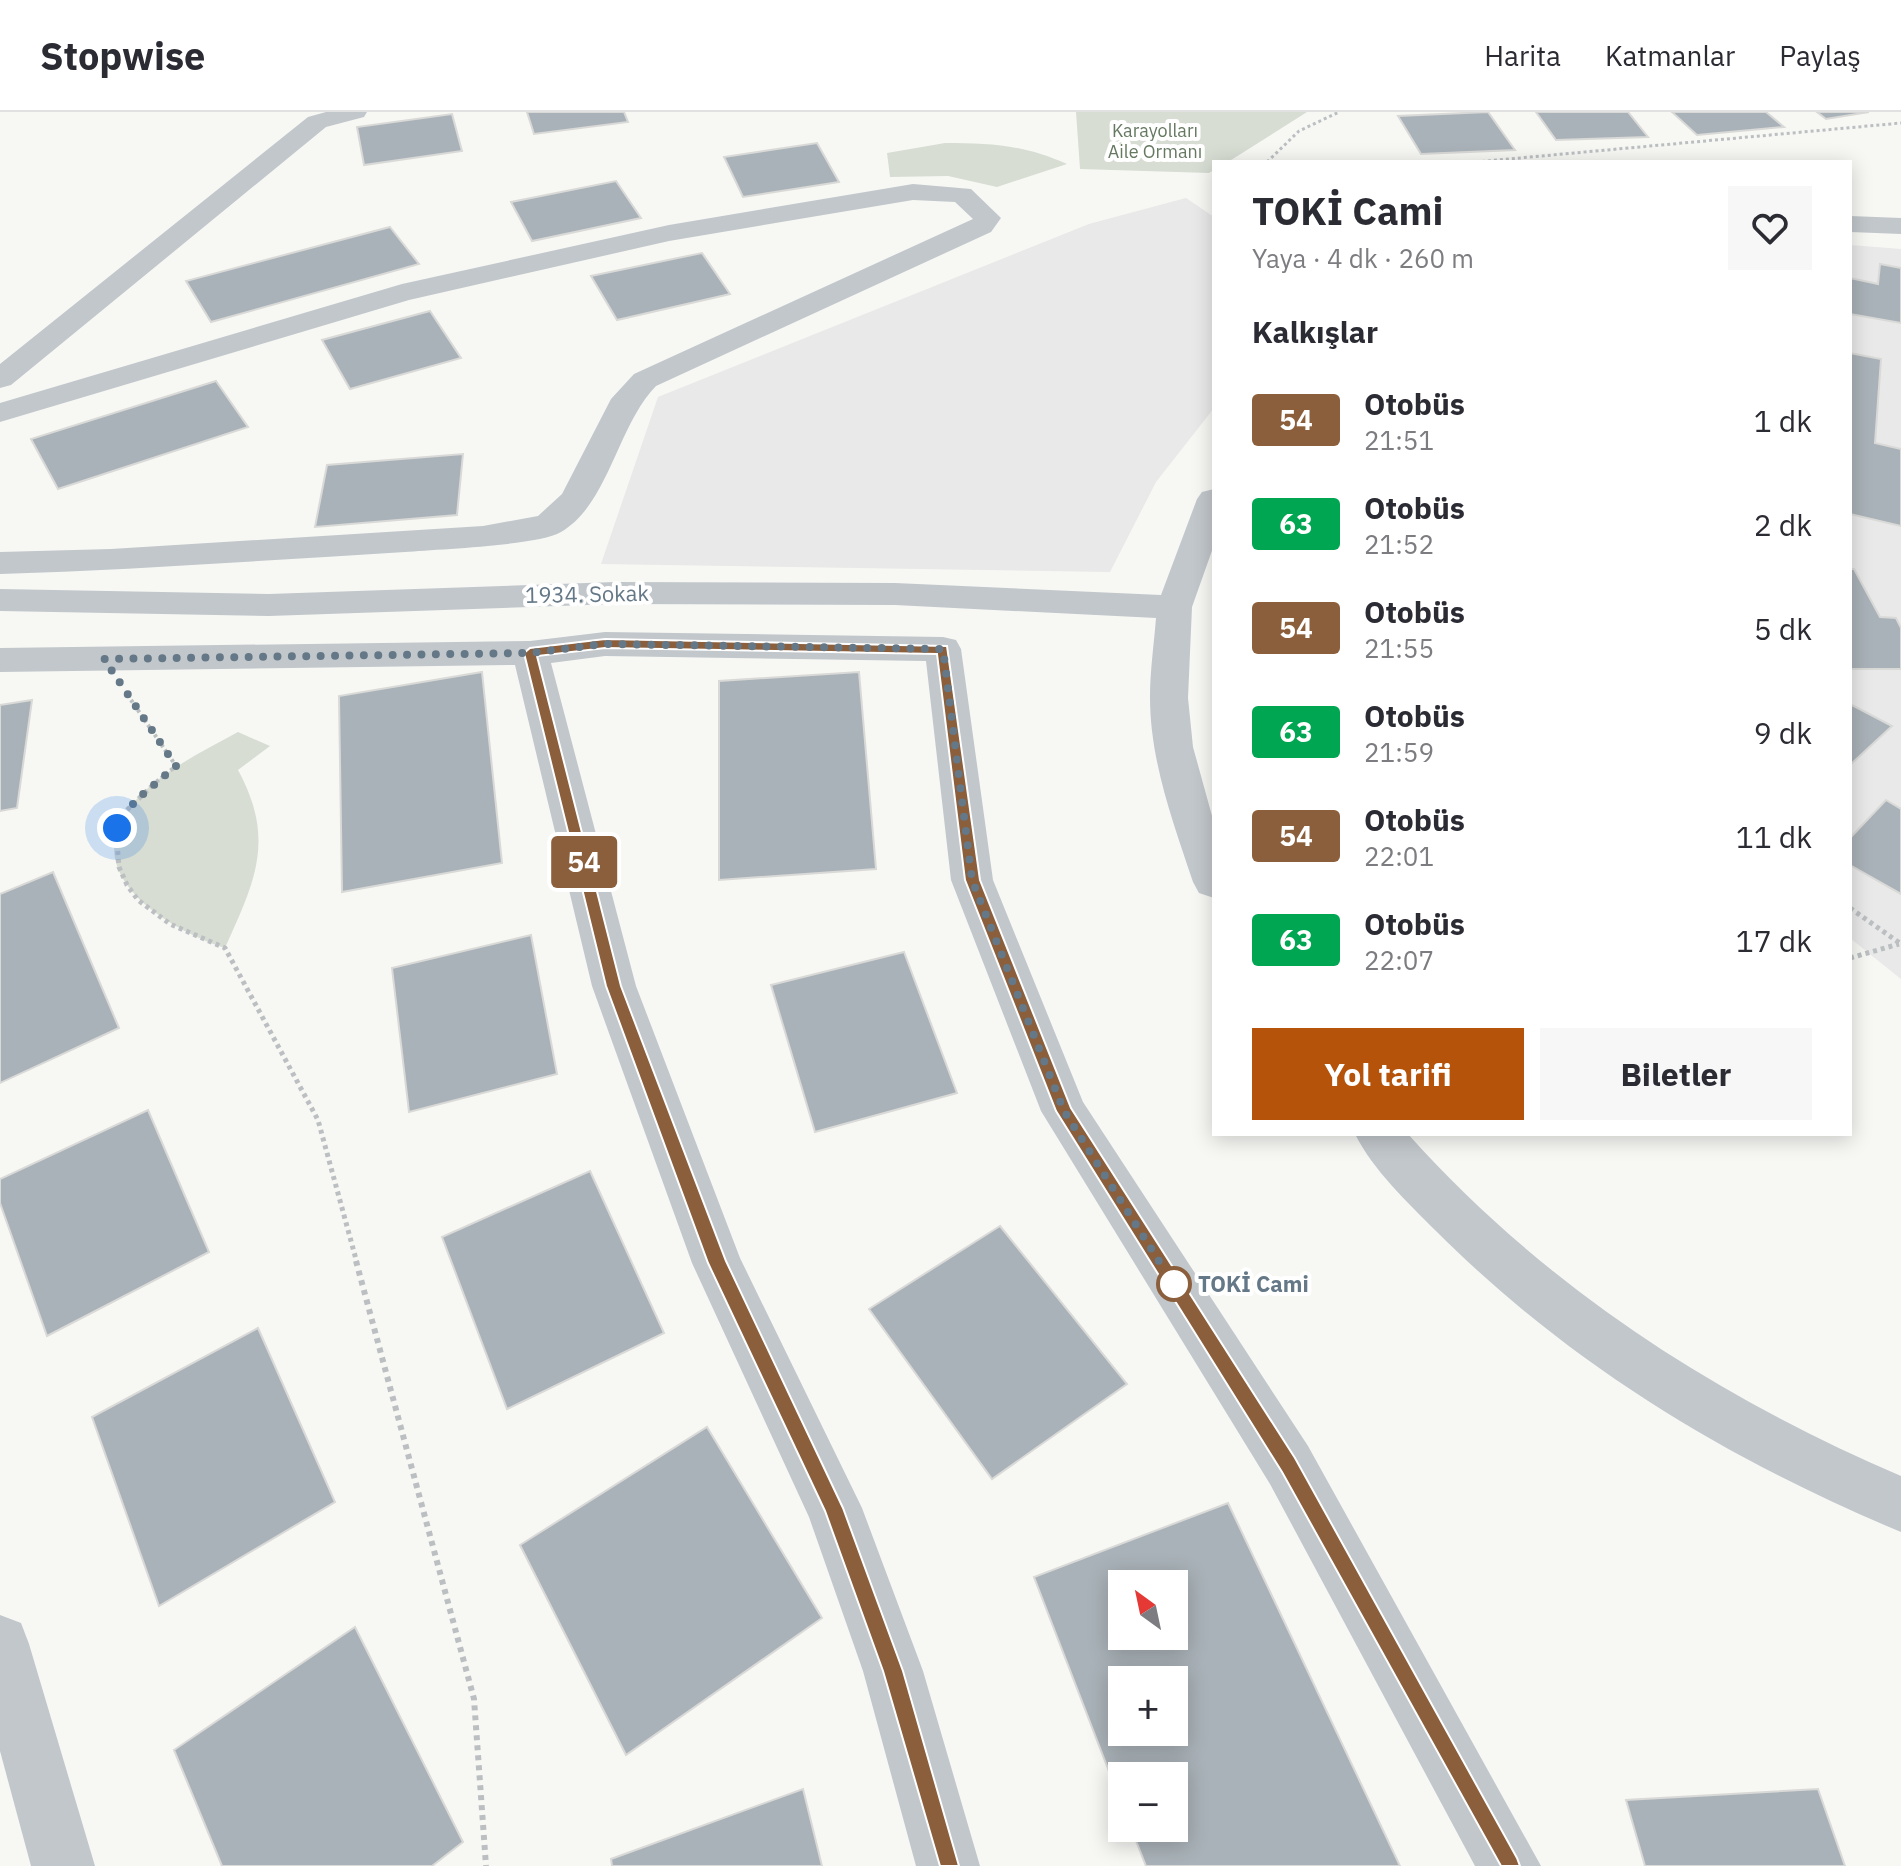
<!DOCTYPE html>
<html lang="tr">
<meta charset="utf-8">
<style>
:root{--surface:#fff;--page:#f7f7f7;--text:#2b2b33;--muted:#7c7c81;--line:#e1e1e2;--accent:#b45309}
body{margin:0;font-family:"IBM Plex Sans",sans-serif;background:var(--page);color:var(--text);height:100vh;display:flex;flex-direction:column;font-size:30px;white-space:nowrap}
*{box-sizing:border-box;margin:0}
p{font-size:26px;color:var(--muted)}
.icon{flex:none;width:44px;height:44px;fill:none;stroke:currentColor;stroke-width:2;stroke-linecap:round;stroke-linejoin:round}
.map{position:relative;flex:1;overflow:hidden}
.side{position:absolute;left:1212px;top:48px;width:640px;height:976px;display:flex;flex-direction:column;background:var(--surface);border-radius:0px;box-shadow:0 4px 20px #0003}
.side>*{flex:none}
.badge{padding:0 16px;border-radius:6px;font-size:28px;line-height:52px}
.needle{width:52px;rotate:327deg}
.fabs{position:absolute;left:1108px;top:1458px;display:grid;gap:16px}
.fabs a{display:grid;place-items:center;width:80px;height:80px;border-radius:0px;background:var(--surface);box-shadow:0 4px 20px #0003;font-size:40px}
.you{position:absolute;width:40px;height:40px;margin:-20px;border:6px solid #fff;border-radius:50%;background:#1a73e8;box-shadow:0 0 0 12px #1a73e833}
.map>.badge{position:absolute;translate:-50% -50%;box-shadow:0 0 0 4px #fff}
h2{padding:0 40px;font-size:30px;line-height:72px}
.round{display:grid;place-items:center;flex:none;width:84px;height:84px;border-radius:0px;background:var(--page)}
.overview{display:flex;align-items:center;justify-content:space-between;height:136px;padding:0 40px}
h1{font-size:38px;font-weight:700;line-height:60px}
.button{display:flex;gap:16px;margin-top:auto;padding:16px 40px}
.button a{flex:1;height:92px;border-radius:0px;background:var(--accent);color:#fff;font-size:32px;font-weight:700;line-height:92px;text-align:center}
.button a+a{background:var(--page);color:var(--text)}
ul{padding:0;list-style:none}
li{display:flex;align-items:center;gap:24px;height:104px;padding:0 40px}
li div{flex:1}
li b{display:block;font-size:30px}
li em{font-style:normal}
li .badge{min-width:88px;font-weight:700;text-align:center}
header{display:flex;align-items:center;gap:48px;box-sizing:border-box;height:112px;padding:0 40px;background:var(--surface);border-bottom:2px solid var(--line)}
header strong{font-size:38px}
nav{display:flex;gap:44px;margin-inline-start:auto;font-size:28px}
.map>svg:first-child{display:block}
</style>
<header>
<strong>Stopwise</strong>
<nav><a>Harita</a><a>Katmanlar</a><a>Paylaş</a></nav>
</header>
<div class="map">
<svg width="1901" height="1754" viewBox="0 0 1901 1754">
<rect width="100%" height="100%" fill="#f7f8f4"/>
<g fill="#e8e9e8">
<polygon points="1186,86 1214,105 1214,296 1156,370 1110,460 601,452 658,285 1089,112"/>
<polygon points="1850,133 1901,137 1901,867 1850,826"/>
</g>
<g fill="#d7ddd3">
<polygon points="1076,0 1307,0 1228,50 1214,50 1214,58 1209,61 1080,57"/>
<path d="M945,31C992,31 1024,33 1067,52L997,75L948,64L890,65L887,41Z"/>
<path d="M238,620L270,634L238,658C276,728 255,769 225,836C166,816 72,760 135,689C163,658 202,640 238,620Z"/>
</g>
<g fill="#a9b2b8" stroke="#d9d9d7" stroke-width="2" fill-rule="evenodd">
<polygon points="527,0 624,0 628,10 534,22"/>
<polygon points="1488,0 1515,38 1421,42 1398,4"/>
<polygon points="1536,0 1628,0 1648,25 1556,28"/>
<polygon points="1672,0 1766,0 1784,15 1697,23"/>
<polygon points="1817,0 1869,0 1826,7"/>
<polygon points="452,2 462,39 364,53 357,15"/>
<polygon points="817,31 839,70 743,85 724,45"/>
<polygon points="616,69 641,106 532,129 511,90"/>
<polygon points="390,115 419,152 211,210 186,169"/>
<polygon points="702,141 730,182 617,208 591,164"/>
<polygon points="1880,152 1901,156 1901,211 1850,202 1850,166 1878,172"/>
<polygon points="430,199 461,246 350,277 322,228"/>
<polygon points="1850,241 1881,247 1875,331 1901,337 1901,414 1850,402"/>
<polygon points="216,269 248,315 58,377 31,327"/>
<polygon points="463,342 457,403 315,415 327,353"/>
<polygon points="1850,457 1854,457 1880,505 1896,506 1901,516 1901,557 1850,557"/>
<polygon points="482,560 502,751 342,780 339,584"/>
<polygon points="859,560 876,757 719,768 719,569"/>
<polygon points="32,588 17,696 0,699 0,593"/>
<polygon points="1850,592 1892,614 1850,653"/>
<polygon points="1886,688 1901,697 1901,782 1850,753 1850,726"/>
<polygon points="53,760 119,916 0,971 0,782"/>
<polygon points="531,823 557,962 409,1000 392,856"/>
<polygon points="904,840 957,981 815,1020 771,873"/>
<polygon points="148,998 209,1140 47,1224 0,1091 0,1067"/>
<polygon points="590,1059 664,1221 507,1297 442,1125"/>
<polygon points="1000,1114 1127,1272 992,1367 869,1197"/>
<polygon points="258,1216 335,1390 159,1494 92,1305"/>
<polygon points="707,1315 822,1506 626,1643 520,1433"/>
<path d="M1228,1391L1400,1754H1146L1131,1716H1174V1664H1122V1693L1034,1465ZM1122,1472H1174V1524H1122ZM1122,1568H1174V1620H1122Z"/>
<polygon points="355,1515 463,1730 432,1754 222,1754 174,1638"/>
<polygon points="803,1677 822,1754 612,1754 611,1747"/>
<polygon points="1818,1677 1845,1754 1645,1754 1626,1688"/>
</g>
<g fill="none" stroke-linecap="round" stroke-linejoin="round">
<g stroke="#bcbfc2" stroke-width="3" stroke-dasharray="3 3" stroke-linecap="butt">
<polyline points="1267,50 1299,19 1339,0"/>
<polyline points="1476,50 1901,11"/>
</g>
<polyline stroke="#bcbfc2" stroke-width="4" stroke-dasharray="3 3" stroke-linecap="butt" points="131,588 176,654 150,675"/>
<g stroke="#bcbfc2" stroke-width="5" stroke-dasharray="4 4" stroke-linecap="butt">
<polyline points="153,673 127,698 116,718 119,755 127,773 138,788 170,812 225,836 318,1008 357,1151"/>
<polyline points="1850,796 1901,832"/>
<polyline points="1850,846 1899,832"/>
</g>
<polyline stroke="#bcbfc2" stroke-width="6" stroke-dasharray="5 5" stroke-linecap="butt" points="356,1149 474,1587 486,1754"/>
<g fill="#c2c7cb" fill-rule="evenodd">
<polygon points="326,0 367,0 364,5 326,15 11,273 0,276 0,252 308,5"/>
<path d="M913,72L971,77L1001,106L991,120L656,274C617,314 609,392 561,420C537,434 437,437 405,440C270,448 135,458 0,462V440L111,437L483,414L538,404L562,382L611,287L634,262L973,107L955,90L913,88L669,129L409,188L0,310V291L402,172L669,113Z"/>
<polygon points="1850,104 1901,106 1901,122 1850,120"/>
<path d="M1214,377V433L1192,495L1188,586L1193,635L1214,711V786L1199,781L1193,770C1173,710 1150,649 1150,585C1150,559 1154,532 1156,506L895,493L615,492L269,504L0,499V477L269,482L615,470L895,471L1161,483L1197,387L1202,380Z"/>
<polygon points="605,520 943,525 956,528 961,537 993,768 1083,990 1308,1334 1541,1754 1475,1754 1270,1372 1041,999 951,768 926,549 605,544 551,551 636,874 740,1146 862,1396 923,1559 980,1754 916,1754 863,1559 809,1405 692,1151 592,874 515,553 0,560 0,536 530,529"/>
<path d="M1355,1022H1408C1545,1175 1713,1283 1901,1364V1420C1728,1348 1569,1252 1436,1119C1408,1091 1373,1058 1355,1022Z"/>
<polygon points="0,1503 21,1511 29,1532 95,1754 31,1754 0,1639"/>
</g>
</g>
<polygon fill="#8b5e3c" stroke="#fff" stroke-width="2" points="605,527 947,534 980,768 1071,996 1295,1346 1517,1746 1520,1754 1501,1754 1282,1360 1056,999 965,768 937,542 605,536 537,544 621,874 726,1149 843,1396 903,1559 959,1754 940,1754 883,1559 825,1399 708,1151 606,874 524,541 530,536"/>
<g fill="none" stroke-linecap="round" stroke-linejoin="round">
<polyline stroke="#657887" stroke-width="8" stroke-dasharray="0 14.4" points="117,716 135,689 176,654 104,547 530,541 605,532 943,537 972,768 1064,999 1176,1176 1174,1172"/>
</g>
<circle fill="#fff" stroke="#8b5e3c" stroke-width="4" cx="1174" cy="1172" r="16"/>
<g text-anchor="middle" stroke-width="8" stroke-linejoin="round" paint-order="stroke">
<g font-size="18" fill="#657860" stroke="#fff">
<text x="1155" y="25">Karayolları<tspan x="1155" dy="21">Aile Ormanı</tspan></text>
</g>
<g font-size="22" fill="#657887" stroke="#fff">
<text transform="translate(587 482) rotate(-1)" y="8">1934. Sokak</text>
</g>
<g font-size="22" font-weight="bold" fill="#657887" stroke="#fff" text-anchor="start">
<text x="1198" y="1180">TOKİ Cami</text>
</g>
</g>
</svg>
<div class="fabs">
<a><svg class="needle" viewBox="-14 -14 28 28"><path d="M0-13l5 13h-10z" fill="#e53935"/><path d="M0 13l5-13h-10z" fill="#7c7c81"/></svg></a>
<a>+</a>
<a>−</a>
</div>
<div class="you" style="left:117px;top:716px"></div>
<b class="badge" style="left:584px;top:750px;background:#8b5e3c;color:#fff">54</b>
<section class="side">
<div class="overview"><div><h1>TOKİ Cami</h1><p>Yaya · 4 dk · 260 m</p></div><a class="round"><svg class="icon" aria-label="heart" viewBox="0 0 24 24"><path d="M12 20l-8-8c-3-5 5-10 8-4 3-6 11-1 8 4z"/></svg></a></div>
<h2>Kalkışlar</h2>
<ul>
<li><span class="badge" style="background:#8b5e3c;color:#fff">54</span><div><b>Otobüs</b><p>21:51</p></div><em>1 dk</em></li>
<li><span class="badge" style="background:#00a651;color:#fff">63</span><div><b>Otobüs</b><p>21:52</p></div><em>2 dk</em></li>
<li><span class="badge" style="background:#8b5e3c;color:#fff">54</span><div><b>Otobüs</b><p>21:55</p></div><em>5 dk</em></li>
<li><span class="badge" style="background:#00a651;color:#fff">63</span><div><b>Otobüs</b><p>21:59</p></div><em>9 dk</em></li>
<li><span class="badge" style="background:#8b5e3c;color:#fff">54</span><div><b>Otobüs</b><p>22:01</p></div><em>11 dk</em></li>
<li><span class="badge" style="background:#00a651;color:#fff">63</span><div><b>Otobüs</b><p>22:07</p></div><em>17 dk</em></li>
</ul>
<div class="button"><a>Yol tarifi</a><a>Biletler</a></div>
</section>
</div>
